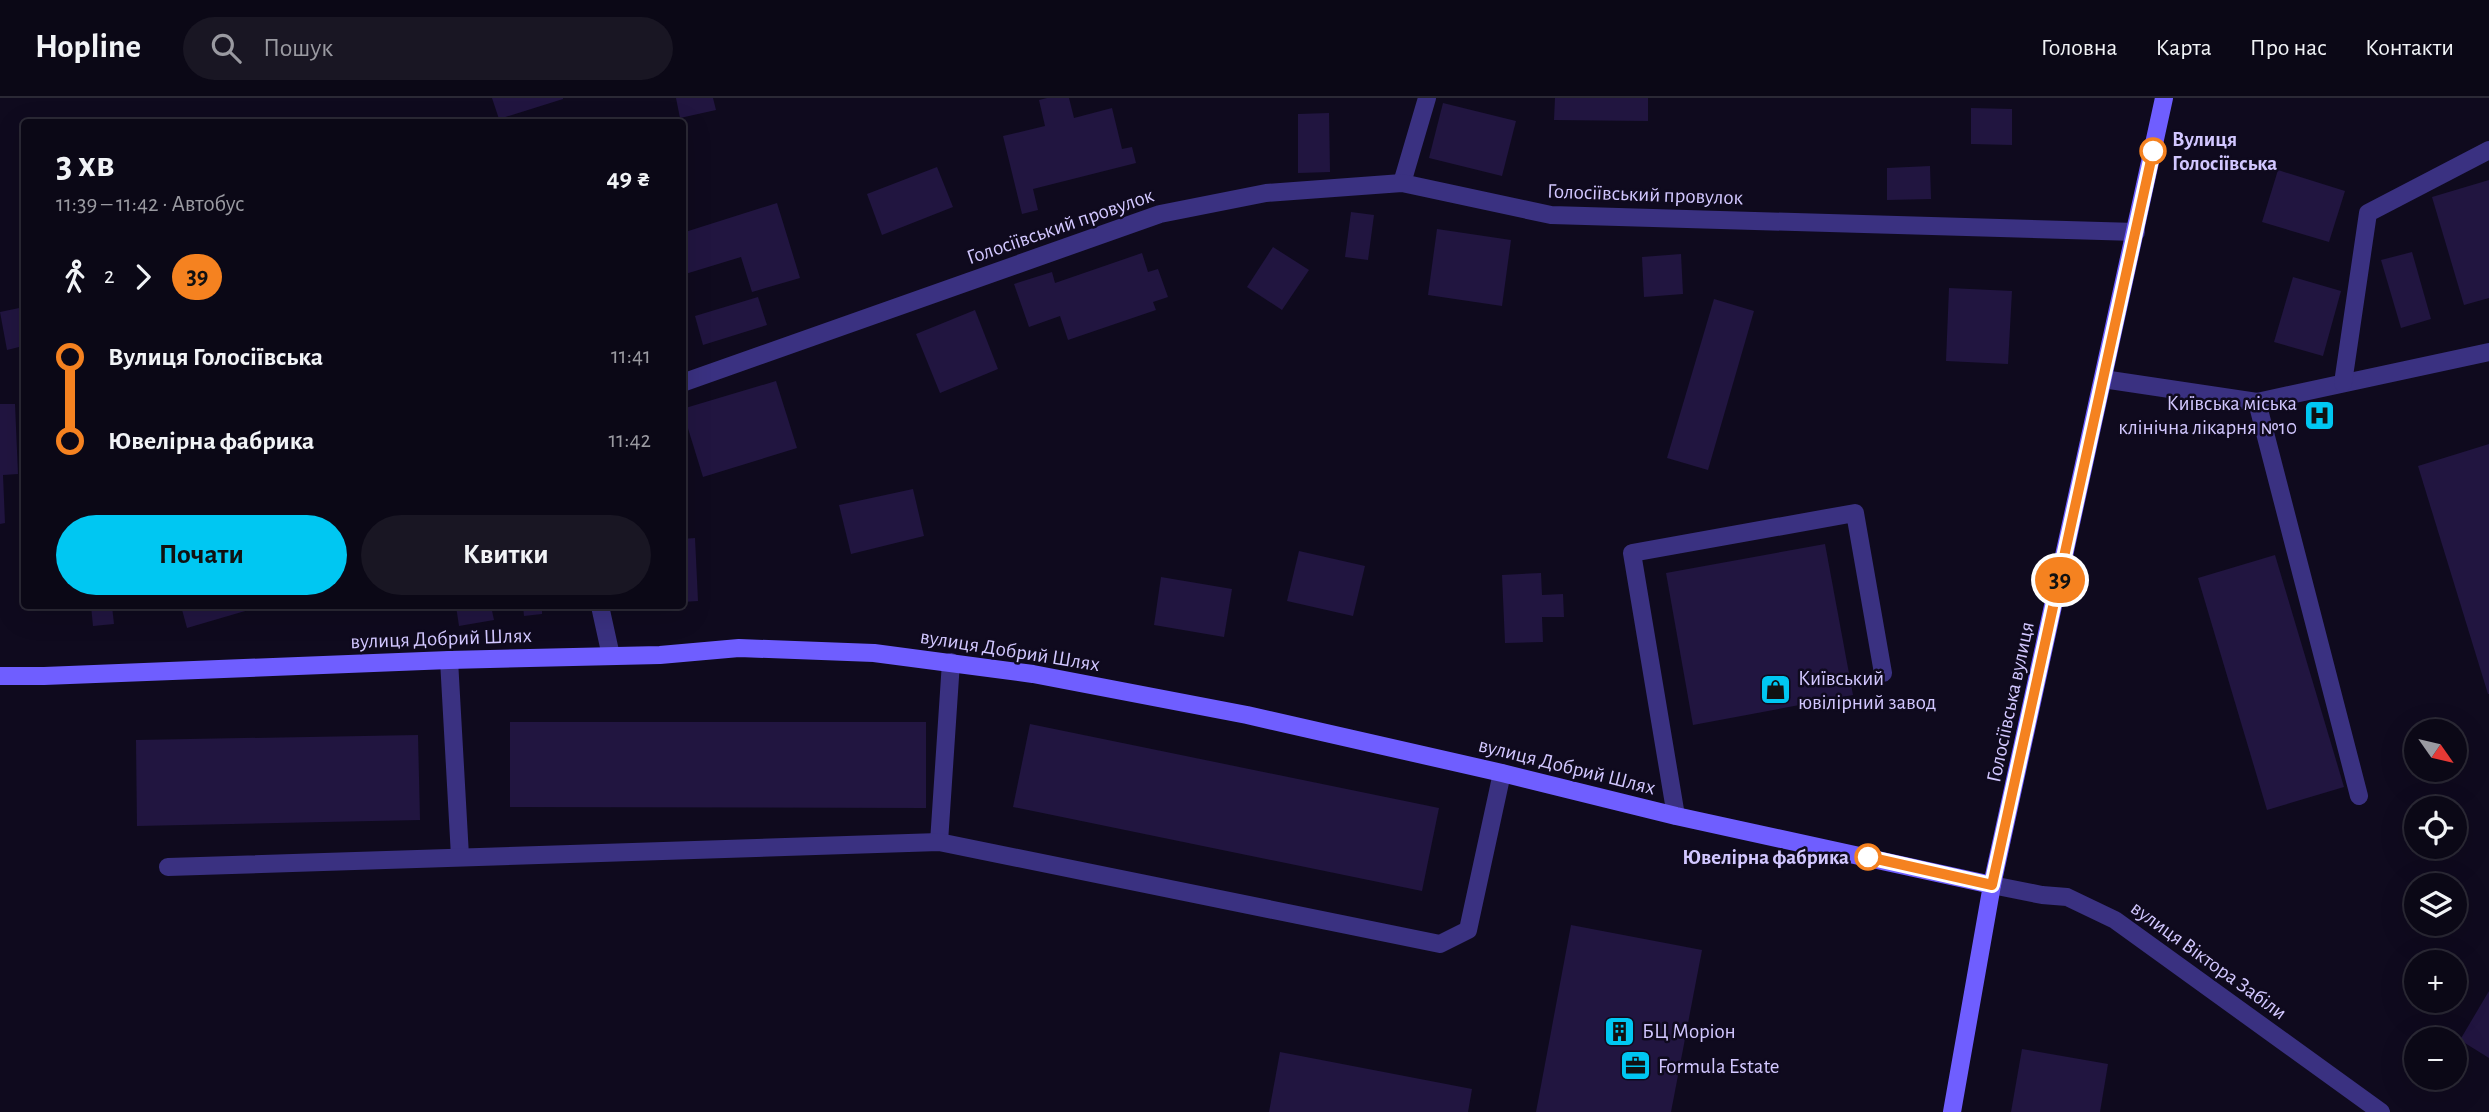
<!DOCTYPE html>
<html lang="uk">
<meta charset="utf-8">
<style>
:root{--surface:#0b0816;--page:#191623;--text:#f1f3f6;--muted:#9a9aa1;--line:#2b2935;--accent:#00c7f2}
body{margin:0;font-family:"Alegreya Sans",sans-serif;background:var(--page);color:var(--text);height:100vh;display:flex;flex-direction:column;font-size:26px;white-space:nowrap}
*{box-sizing:border-box;margin:0}
p{font-size:23px;color:var(--muted)}
.icon{flex:none;width:38px;height:38px;fill:none;stroke:currentColor;stroke-width:2;stroke-linecap:round;stroke-linejoin:round}
.map{position:relative;flex:1;overflow:hidden}
.drawer{position:absolute;left:21px;top:21px;width:665px;height:490px;display:flex;flex-direction:column;background:var(--surface);border-radius:7px;box-shadow:0 7px 28px #0002,0 0 0 2px var(--line)}
.drawer>*{flex:none}
.badge{padding:0 14px;border-radius:23px;font-size:24px;line-height:46px}
.needle{width:46px;rotate:124deg}
.controls{position:absolute;left:2404px;top:621px;display:grid;gap:14px}
.controls a{display:grid;place-items:center;width:63px;height:63px;border-radius:50%;background:var(--surface);box-shadow:0 7px 28px #0002,0 0 0 2px var(--line);font-size:35px}
.map>.badge{position:absolute;translate:-50% -50%;box-shadow:0 0 0 4px #fff}
.legs{display:flex;align-items:center;gap:10px;height:77px;padding:0 35px;font-size:23px}
.legs p{margin-inline-start:auto}
.summary{display:flex;align-items:center;justify-content:space-between;height:119px;padding:0 35px}
h1{font-size:38px;font-weight:700;line-height:52px}
.primary-button{display:flex;gap:14px;margin-top:auto;padding:14px 35px}
.primary-button a{flex:1;height:80px;border-radius:42px;background:var(--accent);color:#111;font-size:28px;font-weight:700;line-height:80px;text-align:center}
.primary-button a+a{background:var(--page);color:var(--text)}
ul{padding:0 35px;list-style:none}
li{display:flex;align-items:center;gap:24px;height:84px;font-size:26px}
li i{display:grid;place-items:center;width:10px;height:100%;margin:0 9px;background:currentColor}
li i::after{content:'';width:18px;height:18px;margin:-9px;border:5px solid;border-radius:50%;background:var(--surface)}
li p{margin-inline-start:auto}
li:first-child i{background:linear-gradient(#0000 50%,currentColor 0)}
li:last-child i{background:linear-gradient(currentColor 50%,#0000 0)}
header{display:flex;align-items:center;gap:42px;box-sizing:border-box;height:98px;padding:0 35px;background:var(--surface);border-bottom:2px solid var(--line)}
header strong{font-size:33px}
nav{display:flex;gap:38px;margin-inline-start:auto;font-size:24px}
.search{width:490px;height:63px;background:var(--page);display:flex;align-items:center;gap:18px;box-sizing:border-box;padding:0 24px;border-radius:38px;color:var(--muted);font-size:26px}
.map>svg:first-child{display:block}
</style>
<header>
<strong>Hopline</strong>
<div class="search"><svg class="icon" aria-label="search" viewBox="0 0 24 24"><circle cx="10" cy="10" r="6"/><path d="M15 15l6 6"/></svg>Пошук</div>
<nav><a>Головна</a><a>Карта</a><a>Про нас</a><a>Контакти</a></nav>
</header>
<div class="map">
<svg width="2489" height="1014" viewBox="0 0 2489 1014">
<rect width="100%" height="100%" fill="#0f0a1e"/>
<g fill="#211540">
<polygon points="492,0 563,0 563,1 499,21"/>
<polygon points="676,0 713,0 716,12 680,20"/>
<polygon points="1047,0 1069,0 1074,20 1112,10 1122,51 1132,49 1136,65 1033,91 1038,112 1022,116 1003,38 1045,28 1039,2"/>
<polygon points="1555,0 1648,0 1648,23 1554,22"/>
<polygon points="1443,5 1516,23 1502,78 1429,60"/>
<polygon points="1971,10 2012,11 2012,47 1971,46"/>
<polygon points="1329,15 1330,74 1298,75 1298,16"/>
<polygon points="1930,68 1931,101 1887,102 1887,70"/>
<polygon points="937,69 953,109 882,137 867,96"/>
<polygon points="2278,72 2345,93 2329,144 2262,124"/>
<polygon points="2489,82 2489,200 2464,207 2432,99"/>
<polygon points="777,105 800,180 752,194 741,159 682,177 682,135"/>
<polygon points="1351,114 1374,117 1368,162 1345,159"/>
<polygon points="1437,131 1511,142 1502,208 1428,197"/>
<polygon points="1273,149 1309,172 1282,212 1247,189"/>
<polygon points="2412,154 2431,221 2401,230 2381,162"/>
<polygon points="1142,155 1148,174 1158,171 1168,199 1153,204 1156,212 1068,242 1060,218 1029,229 1014,186 1052,174 1055,185"/>
<polygon points="1681,156 1683,196 1644,199 1642,159"/>
<polygon points="2293,179 2341,193 2323,258 2274,244"/>
<polygon points="1949,190 2012,193 2008,266 1946,263"/>
<polygon points="758,199 767,227 703,247 695,218"/>
<polygon points="1714,201 1754,213 1708,372 1667,360"/>
<polygon points="24,209 24,273 23,273 19,249 7,252 0,214"/>
<polygon points="975,212 998,271 940,295 916,236"/>
<polygon points="776,283 797,350 703,379 682,311"/>
<polygon points="0,306 15,306 18,376 3,377 5,425 0,426"/>
<polygon points="2489,346 2489,596 2488,596 2418,368"/>
<polygon points="913,391 924,438 851,456 839,407"/>
<polygon points="695,440 698,503 682,504 682,441"/>
<polygon points="1825,446 1853,597 1693,627 1666,475"/>
<polygon points="1299,453 1365,468 1353,518 1287,503"/>
<polygon points="2275,457 2344,689 2267,712 2198,480"/>
<polygon points="1541,475 1542,497 1563,496 1564,519 1542,519 1543,544 1505,545 1502,477"/>
<polygon points="1161,479 1232,491 1224,539 1154,527"/>
<polygon points="91,508 112,508 114,526 93,528"/>
<polygon points="181,508 251,508 252,511 187,530"/>
<polygon points="456,508 491,508 494,522 459,528"/>
<polygon points="523,508 542,508 542,516 524,518"/>
<polygon points="510,624 926,624 926,710 510,709"/>
<polygon points="1030,626 1439,710 1422,793 1013,709"/>
<polygon points="418,637 420,722 137,728 136,642"/>
<polygon points="1571,827 1702,852 1671,1014 1536,1014"/>
<polygon points="2489,893 2489,960 2460,942"/>
<polygon points="2022,951 2108,966 2100,1014 2011,1014"/>
<polygon points="1280,954 1472,991 1468,1014 1269,1014"/>
</g>
<g fill="none" stroke-linecap="round" stroke-linejoin="round">
<g stroke="#3a3181" stroke-width="18">
<polyline points="2103,281 2257,304 2489,254"/>
<polyline points="2343,285 2368,115 2489,52"/>
<polyline points="2257,304 2359,698"/>
<polyline points="449,562 460,758"/>
<polyline points="1676,718 1632,455 1855,415 1883,575"/>
<polyline points="939,744 951,564"/>
<polyline points="168,769 939,744 1440,846 1468,832 1502,675"/>
</g>
<g stroke="#3a3181" stroke-width="18">
<polyline points="1402,85 1427,0"/>
<polyline points="682,285 1160,116 1266,95 1402,85 1551,117 2136,134"/>
<polyline points="600,508 611,558"/>
<polyline points="1992,787 2042,797 2067,799 2115,822 2381,1014"/>
</g>
<g stroke="#6f5eff" stroke-width="18">
<polyline points="0,578 44,578 449,562 660,557 739,550 874,555 1033,576 1247,617 1502,675 1676,718 1992,787"/>
<polyline points="1952,1014 1992,787 2164,0"/>
</g>
</g>
<g fill="none" stroke-linecap="round" stroke-linejoin="round">
<defs>
<polyline id="line-1" points="1868,759 1992,787 2153,53"/>
</defs>
<use href="#line-1" stroke="#fff" stroke-width="16"/>
<use href="#line-1" stroke="#f58220" stroke-width="10"/>
</g>
<defs>
<symbol id="hospital-square" viewBox="-11 -11 22 22"><rect x="-9" y="-9" width="18" height="18" rx="4" fill="#00c7f2" stroke="#0f0a1e"/><path d="M-5-5h3v3.5h4V-5h3V5h-3V1.5h-4V5h-3Z" fill="#111"/></symbol>
<symbol id="shop-square" viewBox="-11 -11 22 22"><rect x="-9" y="-9" width="18" height="18" rx="4" fill="#00c7f2" stroke="#0f0a1e"/><path d="M-5-2.5h2.3a2.7 3.5 0 0 1 5.4 0H5L5.5 6h-11ZM-1.5-2.5h3a1.5 2.3 0 0 0-3 0Z" fill="#111"/></symbol>
<symbol id="building-square" viewBox="-11 -11 22 22"><rect x="-9" y="-9" width="18" height="18" rx="4" fill="#00c7f2" stroke="#0f0a1e"/><path d="M-4-6H4V6H1V3H-1V6H-4ZM-2.5-4.3h1.7v1.8h-1.7ZM.8-4.3h1.7v1.8H.8ZM-2.5-1h1.7V.8h-1.7ZM.8-1h1.7V.8H.8Z" fill="#111"/></symbol>
<symbol id="office-square" viewBox="-11 -11 22 22"><rect x="-9" y="-9" width="18" height="18" rx="4" fill="#00c7f2" stroke="#0f0a1e"/><path d="M-6-3h4V-5.5h4V-3h4V5H-6ZM-1-4.5V-3h2v-1.5ZM-6 0V1H6V0Z" fill="#111"/></symbol>
</defs>
<g fill-rule="evenodd">
<use href="#hospital-square" x="2302" y="300" width="35" height="35"/>
<use href="#shop-square" x="1758" y="574" width="35" height="35"/>
<use href="#building-square" x="1602" y="916" width="35" height="35"/>
<use href="#office-square" x="1618" y="950" width="35" height="35"/>
</g>
<g fill="#fff" stroke="#f58220" stroke-width="3.5">
<circle cx="2153" cy="53" r="12"/>
<circle cx="1868" cy="759" r="12"/>
</g>
<g text-anchor="middle" stroke-width="5" stroke-linejoin="round" paint-order="stroke">
<g font-size="21" font-weight="bold" fill="#d2c7ff" stroke="#0f0a1e" text-anchor="start">
<text x="2172" y="48">Вулиця<tspan x="2172" dy="24">Голосіївська</tspan></text>
<text x="1849" y="766" text-anchor="end">Ювелірна фабрика</text>
</g>
<g font-size="21" fill="#d2c7ff" stroke="#0f0a1e">
<text transform="translate(1645 96) rotate(2)" y="7">Голосіївський провулок</text>
<text transform="translate(1060 128) rotate(-19)" y="7">Голосіївський провулок</text>
<text transform="translate(441 540) rotate(-2)" y="7">вулиця Добрий Шлях</text>
<text transform="translate(1010 552) rotate(9)" y="7">вулиця Добрий Шлях</text>
<text transform="translate(2010 604) rotate(-78)" y="7">Голосіївська вулиця</text>
<text transform="translate(1567 668) rotate(14)" y="7">вулиця Добрий Шлях</text>
<text transform="translate(2209 862) rotate(36)" y="7">вулиця Віктора Забіли</text>
</g>
<g font-size="21" fill="#d2c7ff" stroke="#0f0a1e" text-anchor="start">
<text x="2297" y="312" text-anchor="end">Київська міська<tspan x="2297" dy="24">клінічна лікарня №10</tspan></text>
<text x="1798" y="587">Київський<tspan x="1798" dy="24">ювілірний завод</tspan></text>
<text x="1642" y="940">БЦ Моріон</text>
<text x="1658" y="975">Formula Estate</text>
</g>
</g>
</svg>
<div class="controls">
<a><svg class="needle" viewBox="-14 -14 28 28"><path d="M0-13l5 13h-10z" fill="#e53935"/><path d="M0 13l5-13h-10z" fill="#9a9aa1"/></svg></a>
<a><svg class="icon" aria-label="locate" viewBox="0 0 24 24"><circle cx="12" cy="12" r="6"/><path d="M12 2v4M12 18v4M2 12h4M18 12h4"/></svg></a>
<a><svg class="icon" aria-label="layers" viewBox="0 0 24 24"><path d="M12 4l9 5-9 5-9-5zM3 14l9 5 9-5"/></svg></a>
<a>+</a>
<a>−</a>
</div>
<b class="badge" style="left:2060px;top:482px;background:#f58220;color:#111">39</b>
<section class="drawer">
<div class="summary"><div><h1>3 хв</h1><p>11:39 – 11:42 · Автобус</p></div><b>49 ₴</b></div>
<div class="legs"><svg class="icon" aria-label="walk" viewBox="0 0 24 24"><circle cx="13" cy="4" r="2"/><path d="M13 8l-2 6 4 7M11 14l-3 7M7 12l3-4h3l4 4"/></svg>2<svg class="icon" aria-label="forward" viewBox="0 0 24 24"><path d="M9 5l7 7-7 7"/></svg><b class="badge" style="background:#f58220;color:#111">39</b></div>
<ul>
<li><i style="color:#f58220"></i><b>Вулиця Голосіївська</b><p>11:41</p></li>
<li><i style="color:#f58220"></i><b>Ювелірна фабрика</b><p>11:42</p></li>
</ul>
<div class="primary-button"><a>Почати</a><a>Квитки</a></div>
</section>
</div>
